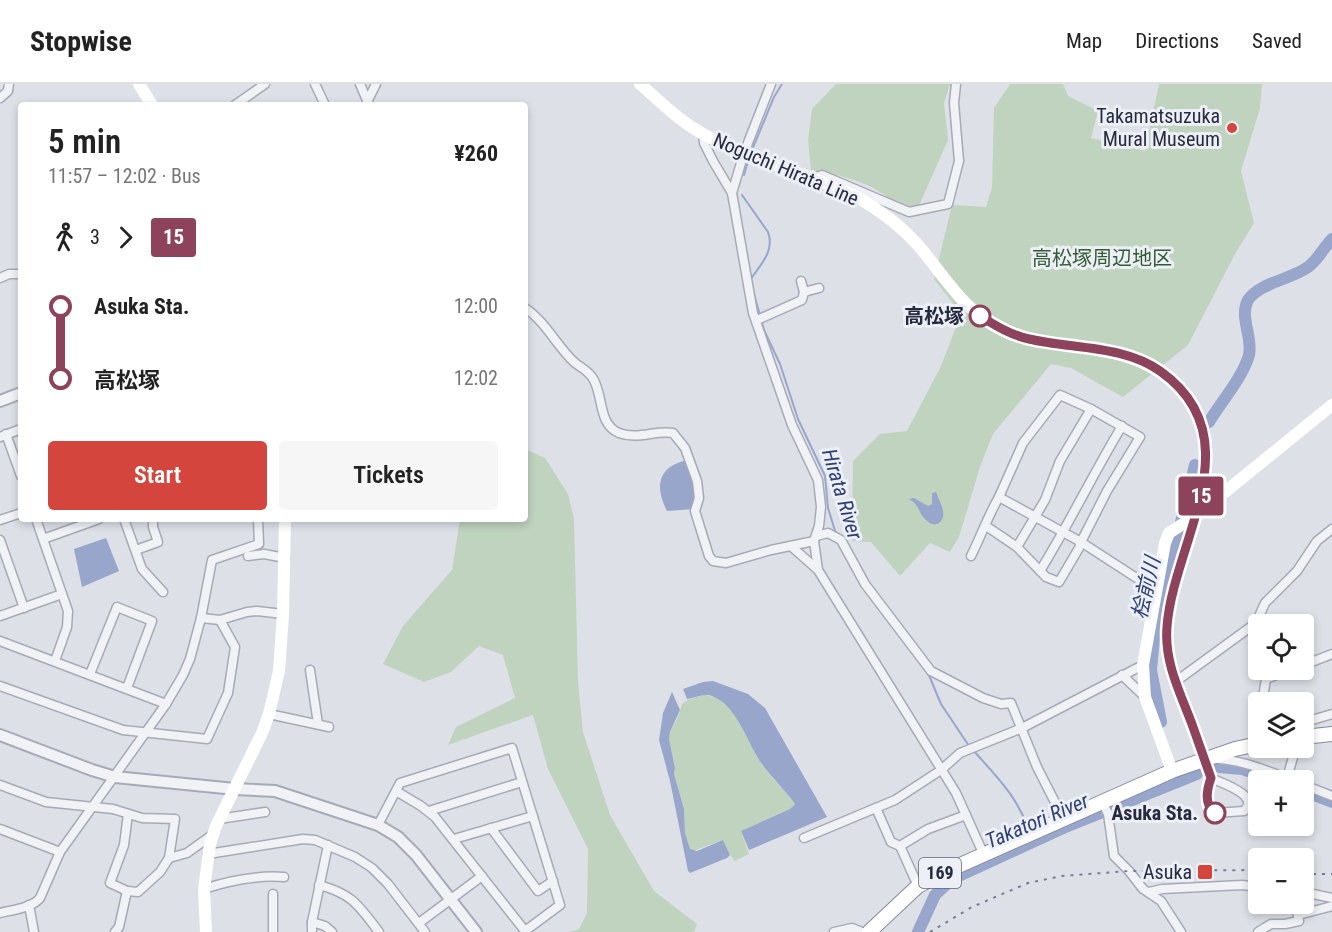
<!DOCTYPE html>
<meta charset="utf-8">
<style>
:root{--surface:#fff;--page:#f6f6f6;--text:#222;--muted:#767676;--line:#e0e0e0;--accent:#d3453d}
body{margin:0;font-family:"Roboto Condensed","Noto Sans JP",sans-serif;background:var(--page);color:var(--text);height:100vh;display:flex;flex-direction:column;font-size:22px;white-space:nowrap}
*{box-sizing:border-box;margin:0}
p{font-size:20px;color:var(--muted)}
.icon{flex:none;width:33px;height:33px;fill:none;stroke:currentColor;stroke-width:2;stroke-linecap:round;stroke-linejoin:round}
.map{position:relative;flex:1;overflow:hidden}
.drawer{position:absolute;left:18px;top:18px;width:510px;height:420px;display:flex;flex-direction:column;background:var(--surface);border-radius:6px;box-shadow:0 3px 9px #0003}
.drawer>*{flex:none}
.badge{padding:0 12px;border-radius:4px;font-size:21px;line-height:39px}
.controls{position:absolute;left:1248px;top:530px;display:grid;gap:12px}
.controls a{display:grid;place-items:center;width:66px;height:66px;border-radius:6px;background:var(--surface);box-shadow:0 3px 9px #0003;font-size:30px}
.map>.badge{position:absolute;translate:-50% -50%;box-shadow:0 0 0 3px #fff}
.legs{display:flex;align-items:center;gap:9px;height:66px;padding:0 30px;font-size:20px}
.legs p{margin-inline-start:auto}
.overview{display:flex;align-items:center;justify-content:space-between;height:102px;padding:0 30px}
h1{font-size:33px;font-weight:600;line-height:45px}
.button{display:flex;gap:12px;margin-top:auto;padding:12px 30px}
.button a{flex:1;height:69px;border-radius:6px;background:var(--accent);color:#fff;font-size:24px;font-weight:600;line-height:69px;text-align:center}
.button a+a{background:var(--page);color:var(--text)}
ul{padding:0 30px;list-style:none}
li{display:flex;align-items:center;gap:21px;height:72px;font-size:22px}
li i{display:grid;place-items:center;width:9px;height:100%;margin:0 8px;background:currentColor}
li i::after{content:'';width:15px;height:15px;margin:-8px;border:4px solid;border-radius:50%;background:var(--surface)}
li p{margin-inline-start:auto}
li:first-child i{background:linear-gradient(#0000 50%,currentColor 0)}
li:last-child i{background:linear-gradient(currentColor 50%,#0000 0)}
header{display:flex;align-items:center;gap:36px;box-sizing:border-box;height:84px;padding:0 30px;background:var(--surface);border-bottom:2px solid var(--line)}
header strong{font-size:28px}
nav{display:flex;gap:33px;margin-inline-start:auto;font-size:21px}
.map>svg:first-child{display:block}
</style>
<header>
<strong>Stopwise</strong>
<nav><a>Map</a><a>Directions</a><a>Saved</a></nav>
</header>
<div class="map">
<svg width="1332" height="848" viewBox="0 0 1332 848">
<rect width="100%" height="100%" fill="#dee0e8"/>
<g fill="#c0d3bf">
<path d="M836,0H950L944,19L948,56L918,124C899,125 884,108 867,101C848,93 831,89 811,86L808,56L812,25Z"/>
<polygon points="1010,0 1063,0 1068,12 1098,27 1091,54 1145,67 1159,0 1262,0 1260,24 1241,87 1254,139 1235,170 1188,261 1123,313 1071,284 1051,280 993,350 981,380 959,453 950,468 930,459 900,492 871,458 852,457 853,377 880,350 907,347 941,282 961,230 934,195 952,121 986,123 992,103 994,24"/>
<polygon points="525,365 545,374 568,410 574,435 578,598 583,648 610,731 654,807 697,840 694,848 569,848 579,845 587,829 588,765 548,685 533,631 448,661 456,643 515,614 503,571 479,562 451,588 424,598 383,580 403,542 452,486 460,435 525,435"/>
<path d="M705,611C736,614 747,658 762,680C771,694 785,706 795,720L790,725L741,747L749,770L735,777L730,771L723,756L693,767L690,766L685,749L684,725L674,690L675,684L669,655L670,648L678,633L682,620L689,615Z"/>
</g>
<g fill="#97a6ca">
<path d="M688,376L697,405L694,425L667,427C654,402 658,382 688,376Z"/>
<path d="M936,408C939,417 949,432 939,439C934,442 930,440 926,436C917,428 921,422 909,415L914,414L928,422L932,420V409Z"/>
<polygon points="106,454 119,487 82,503 74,465"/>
<path d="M713,597L748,610L765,624L827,733L749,766L741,747L790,725L795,720C785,706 772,694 762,680C748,661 738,623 714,613C705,608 696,614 687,615L683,605L703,598Z"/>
<polygon points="672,608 680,626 670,648 669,655 675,684 674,690 684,725 685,749 690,765 697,767 723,756 730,771 727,774 690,789 688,787 670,697 659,656 663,629"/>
</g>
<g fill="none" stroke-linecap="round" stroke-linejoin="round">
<g stroke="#97a6ca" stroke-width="2">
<polyline points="752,66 774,13 782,0"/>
<polyline points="744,91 748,77"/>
<path d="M742,111L768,148C775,167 761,180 750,196"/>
<polyline points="754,210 764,246 780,280 798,335 825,392 828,424 836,450"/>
<polyline points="928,589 941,620 969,662"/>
<path d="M973,666C995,691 1017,712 1028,744"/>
</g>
<g stroke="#97a6ca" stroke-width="12">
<path d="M1209,338C1221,318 1243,293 1249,271C1253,253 1239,233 1248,216C1259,199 1292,195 1308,183C1318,176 1324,163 1332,155"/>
<polyline points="1161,638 1151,586 1154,554 1161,520 1195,381"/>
<polyline points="1219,683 1242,685 1277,696"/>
<polyline points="1304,707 1332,718"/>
<polyline points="918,848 935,811 952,795 1063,744 1197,690"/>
</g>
<defs>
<g id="minor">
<polyline points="315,0 325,21"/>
<polyline points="360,0 369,21"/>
<polyline points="0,14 8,7 9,0"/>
<polyline points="367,18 376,0"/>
<polyline points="235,21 265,0"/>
<polyline points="703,50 704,59 713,77 732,109 753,229 792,341 818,396 821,423 819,442 814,457 818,486 956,709 983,769"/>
<polyline points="813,94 822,91 909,128 948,120 959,77 954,19 956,0"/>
<polyline points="732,109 744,69 771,0"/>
<polyline points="0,194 9,190 21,190"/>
<polyline points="804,208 819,204"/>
<path d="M525,224C545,237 557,262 574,278C580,283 588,287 592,293C604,309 597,340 619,349C638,356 655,346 673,349L685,364L697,397L699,414L695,427L709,472L713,477L726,479L771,466L814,457"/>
<polyline points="757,236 802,216 804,208 801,197"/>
<polyline points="6,350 21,392"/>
<polyline points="0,353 21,345"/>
<polyline points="36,435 68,527 67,543 55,577"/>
<polyline points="124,435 142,485 163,508"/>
<polyline points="0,436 21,429"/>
<polyline points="986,442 1017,463 1046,493 1059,498 1079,464 1081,458 1107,407 1140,353 1091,325 1060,311 1023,359 999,413 1081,458 1155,506"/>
<polyline points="816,452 828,449 841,456 865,500 931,587 983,614 1001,620 1011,619 1037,683 1063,734"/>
<polyline points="43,455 99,435"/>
<polyline points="0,456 24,524"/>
<polyline points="792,463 818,486"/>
<polyline points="1017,463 1045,416 1060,377 1091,325"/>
<polyline points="136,466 158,458 153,443 153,435"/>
<polyline points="248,472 264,470 285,474"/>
<path d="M971,472C981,452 988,432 999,413"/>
<path d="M1040,487C1069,440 1093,390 1122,342"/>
<polyline points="0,532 62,510"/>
<polyline points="201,534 220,536 247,528 257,527 283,530"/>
<polyline points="0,557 166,620"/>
<polyline points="1304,581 1332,570"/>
<polyline points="310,586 318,640"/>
<polyline points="90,590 117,523 152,537 127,604"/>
<polyline points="1122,591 1145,613"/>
<polyline points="1175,598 1256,539 1265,519 1297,487 1317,457 1332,445"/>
<polyline points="0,602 123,646 207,655 228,609 235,563 220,536"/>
<polyline points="1265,618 1263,613 1266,595 1292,585"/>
<polyline points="269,630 329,643"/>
<polyline points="1304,643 1312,636 1332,630"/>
<path d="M1211,694C1221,699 1261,711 1244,727L1215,729C1202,720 1210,707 1211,695C1211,689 1206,681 1204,675C1235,673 1263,685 1291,696"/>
<polyline points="1287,694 1296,663"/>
<polyline points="0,701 46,718 113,725 142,734 175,735 169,774 187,769 212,751"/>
<polyline points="1304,701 1332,712"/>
<polyline points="1102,717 1108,730 1114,772 1129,787 1143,805 1161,817 1181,848"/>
<polyline points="876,724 891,758 900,762 928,745 966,731"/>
<polyline points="429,727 522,698"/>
<polyline points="128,730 124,761 110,799 127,807 138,808 160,788 169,774"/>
<polyline points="219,735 265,728"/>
<polyline points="378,741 400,699 512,664 560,821 525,847 435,733 421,722 396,707"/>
<polyline points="491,744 538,807 553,797"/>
<polyline points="0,745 60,768"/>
<polyline points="804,754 895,716 941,686 960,669 1022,644 1143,581"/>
<polyline points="454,755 533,732"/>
<polyline points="900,762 918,802"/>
<polyline points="208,770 303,755 315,756 355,773 372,784 388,800 425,848"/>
<path d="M319,801C353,810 359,822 379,848"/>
<path d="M204,805C231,796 256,791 284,793"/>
<polyline points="1149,808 1162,805 1242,801 1258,803"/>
<polyline points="1304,808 1332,814"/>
<polyline points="29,821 34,848"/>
<path d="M0,829C12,826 32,824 40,814L60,768L166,620L183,591L190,575L201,534L212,476L259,460L258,435"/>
<polyline points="1298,831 1332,822"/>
<polyline points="312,838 325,842 332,848"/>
<polyline points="419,839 482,792"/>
<polyline points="115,848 119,843 127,807"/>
<polyline points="273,848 273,810"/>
<polyline points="312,848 312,838 328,761"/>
<polyline points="834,848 852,844 862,848"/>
<polyline points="1258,848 1271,840 1285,840 1299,837 1295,819"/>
</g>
<g id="tertiary">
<polyline points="0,317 21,309"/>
<polyline points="0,651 92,686 115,693 235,705 275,707 378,741 398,753 416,771 476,848"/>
</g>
<g id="trunk">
<polyline points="1304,653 1332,650"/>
<polyline points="869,848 918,802 940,790 1172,687 1235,665 1258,660"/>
</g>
</defs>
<use href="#minor" stroke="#a7aab6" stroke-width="11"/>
<use href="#tertiary" stroke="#a7aab6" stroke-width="14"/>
<use href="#trunk" stroke="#858a9f" stroke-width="16"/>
<use href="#minor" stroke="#f1f2f6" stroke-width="8"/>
<use href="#tertiary" stroke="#f1f2f6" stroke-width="10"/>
<g stroke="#fff" stroke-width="12">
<polyline points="139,0 152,21"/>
<path d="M640,0C661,18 680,38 705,51C744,72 788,84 829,101C840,106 852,110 862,116C882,128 902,143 918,161C946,194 963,227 1004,247C1018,254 1034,256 1049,258C1095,266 1144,267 1177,303C1188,314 1198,327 1202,342C1221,403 1173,479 1167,542C1163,588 1190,632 1204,675"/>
<polyline points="1202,410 1217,411 1225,408 1332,321"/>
<polyline points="1172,687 1145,613 1143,581 1165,459 1169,449 1195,432"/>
<polyline points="206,848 204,805 210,760 216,742 262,649 269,630 279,587 283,530 285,435"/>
</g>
<use href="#trunk" stroke="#fff" stroke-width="14"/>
<g stroke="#777c92" stroke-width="2" stroke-dasharray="3 6" stroke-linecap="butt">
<polyline points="1304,790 1332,790"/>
<polyline points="930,848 972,823 1028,799 1062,792 1129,787 1258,786"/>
</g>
</g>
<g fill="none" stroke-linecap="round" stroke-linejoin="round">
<defs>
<path id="line-1" d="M980,232C996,242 1011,251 1029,255C1072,265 1123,261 1160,287C1255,354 1173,458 1167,543C1164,579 1181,610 1193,643C1199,660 1205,677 1211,694C1207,705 1204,721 1215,729"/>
</defs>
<use href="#line-1" stroke="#fff" stroke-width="14"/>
<use href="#line-1" stroke="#8d435b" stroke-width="9"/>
</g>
<g fill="#d3453d" stroke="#edeff6" stroke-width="2">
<circle cx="1232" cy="44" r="6"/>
<rect x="1197" y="780" width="16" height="16" rx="3"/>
</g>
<g fill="#fff" stroke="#8d435b" stroke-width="3">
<circle cx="980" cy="232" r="10"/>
<circle cx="1215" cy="729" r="10"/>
</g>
<g text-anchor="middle" stroke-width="6" stroke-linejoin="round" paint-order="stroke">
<rect fill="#edeff6" stroke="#626677" stroke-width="1.5" x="919" y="774" width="42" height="30" rx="4.5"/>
<g font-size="18" font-weight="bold" fill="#272b40">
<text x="940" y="795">169</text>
</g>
<g font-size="20" fill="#272b40" stroke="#edeff6" text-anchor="end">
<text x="1220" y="39">Takamatsuzuka<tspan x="1220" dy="23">Mural Museum</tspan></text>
<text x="1192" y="795">Asuka</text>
</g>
<g font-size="20" fill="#272b40" stroke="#edeff6">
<text transform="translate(786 85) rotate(23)" y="7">Noguchi Hirata Line</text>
</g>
<g font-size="20" fill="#335c34" stroke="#edeff6">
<text x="1102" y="181">高松塚周辺地区</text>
</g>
<g font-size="20" font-weight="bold" fill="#272b40" stroke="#edeff6" text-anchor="end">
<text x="964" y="239">高松塚</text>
<text x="1198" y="736">Asuka Sta.</text>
</g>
<g font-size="21" font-style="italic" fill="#2f4075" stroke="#edeff6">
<text transform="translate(842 410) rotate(73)" y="7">Hirata River</text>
<text transform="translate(1146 504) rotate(-77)" y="7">桧前川</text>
<text transform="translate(1037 737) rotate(-23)" y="7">Takatori River</text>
</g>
</g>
</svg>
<div class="controls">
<a><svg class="icon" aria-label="locate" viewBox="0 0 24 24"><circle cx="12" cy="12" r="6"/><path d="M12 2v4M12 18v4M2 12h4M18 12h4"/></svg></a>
<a><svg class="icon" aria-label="layers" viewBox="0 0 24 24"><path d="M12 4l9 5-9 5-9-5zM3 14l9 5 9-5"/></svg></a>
<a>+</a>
<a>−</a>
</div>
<b class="badge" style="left:1201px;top:412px;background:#8d435b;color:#fff">15</b>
<section class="drawer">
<div class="overview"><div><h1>5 min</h1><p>11:57 – 12:02 · Bus</p></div><b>¥260</b></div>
<div class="legs"><svg class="icon" aria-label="walk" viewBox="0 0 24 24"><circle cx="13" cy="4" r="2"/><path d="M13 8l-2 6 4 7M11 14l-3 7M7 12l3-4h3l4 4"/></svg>3<svg class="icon" aria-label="forward" viewBox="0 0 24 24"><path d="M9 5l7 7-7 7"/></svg><b class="badge" style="background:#8d435b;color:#fff">15</b></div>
<ul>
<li><i style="color:#8d435b"></i><b>Asuka Sta.</b><p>12:00</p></li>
<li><i style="color:#8d435b"></i><b>高松塚</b><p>12:02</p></li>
</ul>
<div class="button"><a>Start</a><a>Tickets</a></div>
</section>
</div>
